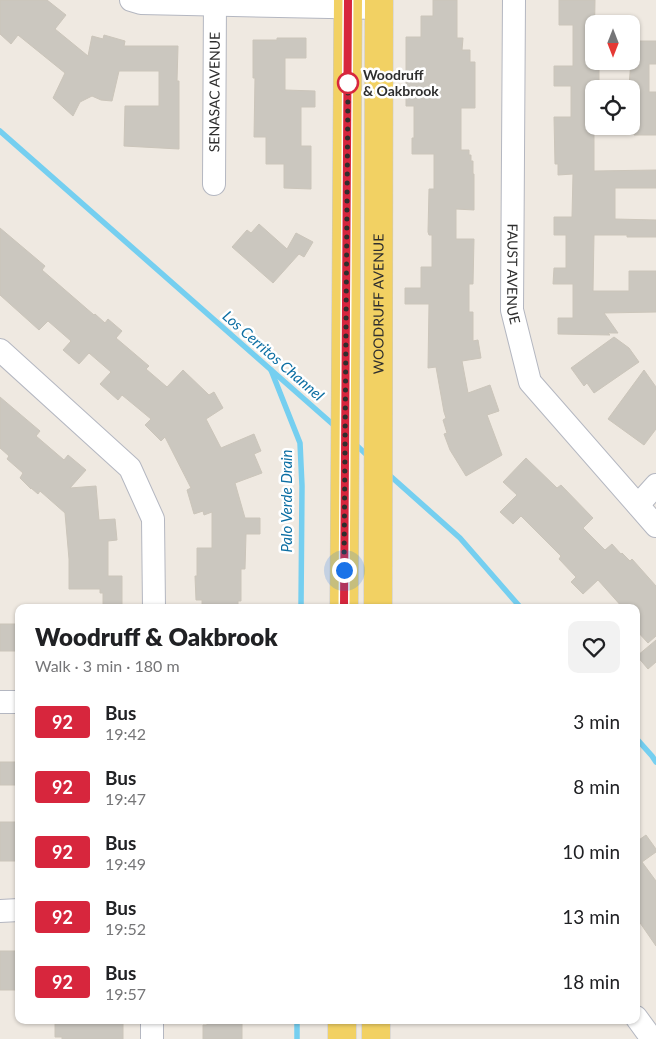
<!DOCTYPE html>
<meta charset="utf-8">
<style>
:root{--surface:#fff;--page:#f2f2f2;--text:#202124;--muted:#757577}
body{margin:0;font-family:Lato,sans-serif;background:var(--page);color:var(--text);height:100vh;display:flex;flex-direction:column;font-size:19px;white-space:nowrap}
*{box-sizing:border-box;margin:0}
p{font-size:16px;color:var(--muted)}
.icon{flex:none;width:28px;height:28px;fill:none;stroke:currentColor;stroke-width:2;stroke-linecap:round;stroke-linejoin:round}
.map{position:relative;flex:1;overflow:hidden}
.sheet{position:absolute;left:15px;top:604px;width:625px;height:420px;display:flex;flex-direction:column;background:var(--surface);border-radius:10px;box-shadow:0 1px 4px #0004}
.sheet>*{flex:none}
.badge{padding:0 10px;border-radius:4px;font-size:18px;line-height:32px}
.needle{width:32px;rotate:180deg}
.buttons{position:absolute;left:585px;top:15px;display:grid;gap:10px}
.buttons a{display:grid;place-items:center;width:55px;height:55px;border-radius:10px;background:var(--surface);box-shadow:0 1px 4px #0004;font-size:25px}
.you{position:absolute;width:25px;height:25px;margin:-12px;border:4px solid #fff;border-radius:50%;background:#1a73e8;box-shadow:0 0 0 8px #1a73e833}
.map>.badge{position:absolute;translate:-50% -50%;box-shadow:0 0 0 2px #fff}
.round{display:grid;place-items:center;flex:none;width:52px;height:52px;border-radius:10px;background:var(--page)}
.headline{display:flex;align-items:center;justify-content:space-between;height:85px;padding:0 20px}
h1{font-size:24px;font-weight:800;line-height:38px}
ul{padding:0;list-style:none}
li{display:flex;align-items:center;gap:15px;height:65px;padding:0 20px}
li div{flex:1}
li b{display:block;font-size:19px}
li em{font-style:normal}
li .badge{min-width:55px;font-weight:700;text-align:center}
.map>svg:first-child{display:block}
</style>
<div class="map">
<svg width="656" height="1039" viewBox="0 0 656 1039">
<rect width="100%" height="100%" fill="#efe9e1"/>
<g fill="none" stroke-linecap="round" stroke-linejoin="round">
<g stroke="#75cff0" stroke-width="5.5">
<polyline points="0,131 337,428"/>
<polyline points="271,370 300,443 302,486 301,608"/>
<polyline points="354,443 369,457"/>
<polyline points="387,473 460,538 521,608"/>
<polyline points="636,738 652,756 656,762"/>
<polyline points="297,1039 297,1020"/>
</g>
</g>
<g fill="#cbc7bf" stroke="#cbc5ba">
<polygon points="0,0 47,0 66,15 55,29 88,56 92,36 103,39 104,35 125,41 124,46 178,46 177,81 179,81 179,149 124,146 125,106 159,106 159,71 119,71 112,101 101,100 92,96 80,102 73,116 53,98 65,73 18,35 11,44 0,34"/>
<polygon points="433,0 457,0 457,38 463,38 462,50 470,50 470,62 475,62 475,108 461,108 461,150 469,150 469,155 471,155 471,161 473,161 473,174 474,174 474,210 456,209 456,239 474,239 473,284 469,284 469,312 473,312 473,341 478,340 481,358 462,361 468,393 490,385 499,411 487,415 502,455 466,476 450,450 444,434 447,433 443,420 446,418 444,412 436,367 428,368 429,304 405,304 405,288 421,288 421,267 432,267 432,235 429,235 428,232 429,189 434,189 434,154 412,154 412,138 414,138 414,106 406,106 406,37 421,37 421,16 433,16"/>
<polygon points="559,0 595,0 594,61 599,61 599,85 594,85 594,171 656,170 656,188 615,188 615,219 656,220 656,237 627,237 627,235 594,235 593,291 629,291 629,271 656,271 656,312 604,313 618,333 608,333 610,335 558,334 558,318 573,318 573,284 553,284 554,268 566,268 566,235 554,235 554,217 572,217 573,174 558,175 558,164 555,164 554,117 571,117 571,86 554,86 554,66 573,66 573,25 559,25"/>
<polygon points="277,38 306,38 306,58 285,58 285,90 315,91 315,107 301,107 301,146 311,146 311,189 284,188 284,164 266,164 266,137 254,137 255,78 253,78 253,40 277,40"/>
<polygon points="631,41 656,41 656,64 649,64 649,92 656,92 656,135 634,135 634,88 630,88 629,86 631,61"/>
<polygon points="259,224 287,249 296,233 313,242 304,257 299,254 273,283 232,247 247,230 251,233"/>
<polygon points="0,228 45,266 42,270 94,315 95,314 105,323 108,319 122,331 116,338 149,366 146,369 167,387 183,370 209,395 214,392 223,408 206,419 221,448 254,434 261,451 254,454 262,473 235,483 245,518 260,518 260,534 246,534 245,569 241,569 241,601 238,601 238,608 202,608 202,600 196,600 195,576 197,576 197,548 212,548 212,512 204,515 203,511 194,514 187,490 191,488 165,437 161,441 145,425 151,419 122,395 118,400 100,384 111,372 89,353 79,364 63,350 71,341 48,321 39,330 0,295"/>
<polygon points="614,337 629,348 639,362 594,393 587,383 584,386 571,368"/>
<polygon points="644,370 656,387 656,429 644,445 608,419"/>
<polygon points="0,397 40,431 36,436 64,460 68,455 86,470 70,488 96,486 99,520 115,519 117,540 108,541 108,576 122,576 122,608 103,608 103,593 100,593 100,589 69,589 69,559 65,513 40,491 38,494 31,488 31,489 20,478 23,473 7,459 9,456 0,448"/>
<polygon points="526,458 557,488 561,485 593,518 583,528 605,550 612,544 621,554 622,553 630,561 632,559 656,586 656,636 648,643 636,630 636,608 623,608 598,580 583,594 571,582 576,577 559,559 561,556 521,516 513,524 500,512 517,495 503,482"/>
<rect x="0" y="624" width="19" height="27"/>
<polygon points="656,640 656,662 648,669 637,656"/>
<rect x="0" y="762" width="19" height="23"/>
<polygon points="0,822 19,822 19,860 15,860 15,861 0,861"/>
<polygon points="646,835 656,849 656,852 642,862 656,881 656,946 636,917 636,842"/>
<rect x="0" y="951" width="19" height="39"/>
<polygon points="55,1020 80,1020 80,1022 123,1022 123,1039 62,1039 62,1037 55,1037"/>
<polygon points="207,1020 242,1020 242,1039 203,1039 203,1025 207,1025"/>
</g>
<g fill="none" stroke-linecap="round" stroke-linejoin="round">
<defs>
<g id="minor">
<polyline points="131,0 141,3 379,8"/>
<path id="s1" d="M514,0L512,310L530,382L656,526"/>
<path id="s2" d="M214,184L215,0"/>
<polyline points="0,350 130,468 153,519 154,608"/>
<polyline points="638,505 656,485"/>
<polyline points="0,702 19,702"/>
<polyline points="0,911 19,910"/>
<polyline points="636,1017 652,1039"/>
<polyline points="152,1039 152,1020"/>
</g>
<g id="major">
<polyline points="344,608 348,0"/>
<path id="s3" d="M378,608L379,0"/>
<polyline points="342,1039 342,1020"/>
<polyline points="376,1039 376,1020"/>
</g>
</defs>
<use href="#minor" stroke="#b4b7c1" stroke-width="24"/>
<use href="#major" stroke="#c9c9c9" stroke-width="29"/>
<use href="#minor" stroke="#fff" stroke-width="22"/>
<use href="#major" stroke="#f2d163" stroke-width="28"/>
</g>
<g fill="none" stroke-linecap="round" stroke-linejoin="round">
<defs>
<polyline id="line" points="344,608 348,0"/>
</defs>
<use href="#line" stroke="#fff" stroke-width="11"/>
<use href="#line" stroke="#d7263d" stroke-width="8"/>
<polyline stroke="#2e2e2e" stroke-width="5" stroke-dasharray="0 9" points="344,570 348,83"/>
</g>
<circle fill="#fff" stroke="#d7263d" stroke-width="2.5" cx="348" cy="83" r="10"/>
<g text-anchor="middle" stroke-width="5" stroke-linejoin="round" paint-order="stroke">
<g font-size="14" font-weight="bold" fill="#2e2e2e" stroke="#fff" text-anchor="start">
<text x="363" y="80">Woodruff<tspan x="363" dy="16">&amp; Oakbrook</tspan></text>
</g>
<g font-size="14" fill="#2e2e2e" stroke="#fff">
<text dy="5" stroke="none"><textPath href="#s2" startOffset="92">SENASAC AVENUE</textPath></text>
<text dy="5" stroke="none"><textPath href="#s1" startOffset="274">FAUST AVENUE</textPath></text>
<text dy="5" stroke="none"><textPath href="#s3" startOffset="304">WOODRUFF AVENUE</textPath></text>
</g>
<g font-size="15" font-style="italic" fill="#0d6fa3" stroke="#fff">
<text transform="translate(273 356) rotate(41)" y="5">Los Cerritos Channel</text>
<text transform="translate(287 501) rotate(-90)" y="5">Palo Verde Drain</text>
</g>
</g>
</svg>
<div class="buttons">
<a><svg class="needle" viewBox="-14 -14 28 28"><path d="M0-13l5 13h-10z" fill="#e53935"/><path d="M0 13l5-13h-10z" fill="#757577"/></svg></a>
<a><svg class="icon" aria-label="locate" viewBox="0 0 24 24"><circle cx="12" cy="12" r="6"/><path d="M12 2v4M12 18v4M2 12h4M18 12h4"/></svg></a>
</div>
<div class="you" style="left:344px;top:570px"></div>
<section class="sheet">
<div class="headline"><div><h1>Woodruff &amp; Oakbrook</h1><p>Walk · 3 min · 180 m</p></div><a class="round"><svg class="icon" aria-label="heart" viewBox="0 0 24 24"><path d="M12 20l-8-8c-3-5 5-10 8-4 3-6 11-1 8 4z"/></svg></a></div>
<ul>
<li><span class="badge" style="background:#d7263d;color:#fff">92</span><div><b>Bus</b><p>19:42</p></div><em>3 min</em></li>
<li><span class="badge" style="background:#d7263d;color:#fff">92</span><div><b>Bus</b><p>19:47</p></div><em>8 min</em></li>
<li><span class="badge" style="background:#d7263d;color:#fff">92</span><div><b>Bus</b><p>19:49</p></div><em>10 min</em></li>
<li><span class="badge" style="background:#d7263d;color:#fff">92</span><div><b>Bus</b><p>19:52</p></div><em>13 min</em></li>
<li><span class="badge" style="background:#d7263d;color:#fff">92</span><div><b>Bus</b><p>19:57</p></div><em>18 min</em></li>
</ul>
</section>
</div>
